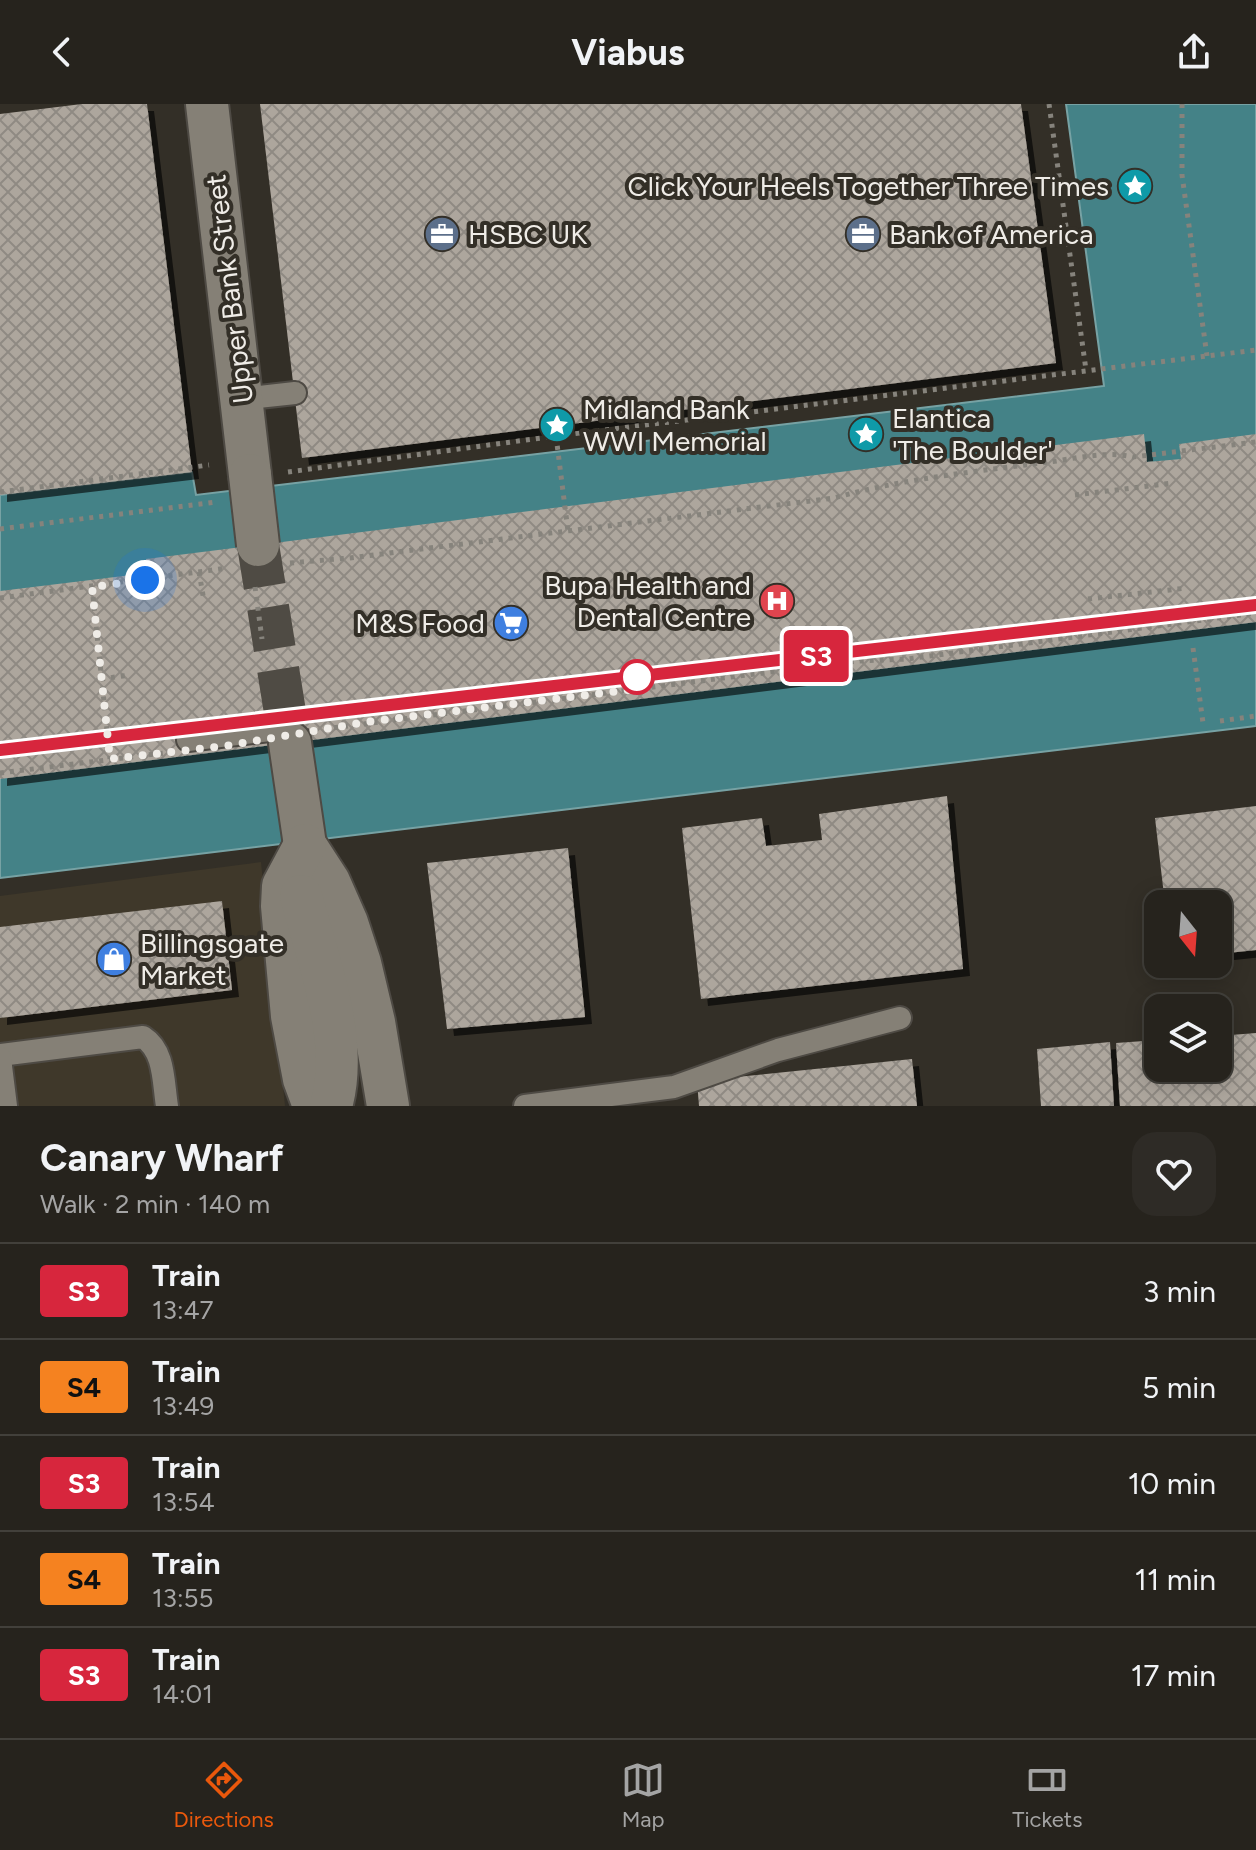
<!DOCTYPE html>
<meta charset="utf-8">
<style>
:root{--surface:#26231d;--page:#2e2b26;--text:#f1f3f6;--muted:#a4a4a4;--line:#42403b;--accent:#ea580c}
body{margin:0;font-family:Figtree,sans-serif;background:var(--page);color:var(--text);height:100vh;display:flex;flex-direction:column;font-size:30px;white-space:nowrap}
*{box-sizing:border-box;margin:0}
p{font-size:26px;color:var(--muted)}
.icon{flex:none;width:44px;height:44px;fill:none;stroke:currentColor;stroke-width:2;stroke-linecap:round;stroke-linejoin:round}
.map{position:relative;height:1002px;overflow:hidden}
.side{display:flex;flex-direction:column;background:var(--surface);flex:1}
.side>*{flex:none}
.badge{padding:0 16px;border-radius:6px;font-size:28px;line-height:52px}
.needle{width:52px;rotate:163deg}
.tools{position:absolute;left:1144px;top:786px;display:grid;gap:16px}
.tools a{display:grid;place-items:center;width:88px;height:88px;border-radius:16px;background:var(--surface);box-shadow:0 4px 20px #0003,0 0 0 2px var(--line);font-size:40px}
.you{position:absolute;width:40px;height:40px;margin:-20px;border:6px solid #fff;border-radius:50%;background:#1a73e8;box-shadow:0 0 0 12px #1a73e833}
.map>.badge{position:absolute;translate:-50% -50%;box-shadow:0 0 0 4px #fff}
.round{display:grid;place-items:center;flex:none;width:84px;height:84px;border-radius:24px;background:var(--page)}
.headline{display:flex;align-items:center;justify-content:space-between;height:136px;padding:0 40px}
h1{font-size:38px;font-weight:700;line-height:60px}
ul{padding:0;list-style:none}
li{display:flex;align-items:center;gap:24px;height:96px;padding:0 40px;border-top:2px solid var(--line)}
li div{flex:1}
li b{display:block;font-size:30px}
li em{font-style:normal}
li .badge{min-width:88px;font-weight:700;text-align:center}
header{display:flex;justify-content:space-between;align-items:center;height:104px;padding:0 40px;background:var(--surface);font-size:36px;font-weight:700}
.tabs{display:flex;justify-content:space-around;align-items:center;height:112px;border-top:2px solid var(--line);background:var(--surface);font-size:22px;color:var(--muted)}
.tabs a{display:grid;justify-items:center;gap:4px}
.tabs .on{color:var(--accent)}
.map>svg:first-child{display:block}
</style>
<header><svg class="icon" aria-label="back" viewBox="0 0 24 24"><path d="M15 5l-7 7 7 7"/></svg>Viabus<svg class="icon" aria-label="share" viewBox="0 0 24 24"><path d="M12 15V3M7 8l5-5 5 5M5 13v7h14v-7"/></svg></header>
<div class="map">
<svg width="1256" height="1002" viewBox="0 0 1256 1002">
<defs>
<pattern id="building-cross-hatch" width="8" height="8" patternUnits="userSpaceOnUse" patternTransform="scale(2)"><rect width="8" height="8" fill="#ada69d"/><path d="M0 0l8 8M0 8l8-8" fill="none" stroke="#8f8a83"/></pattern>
<filter id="shadow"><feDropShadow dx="7" dy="7" stdDeviation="0" flood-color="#0009"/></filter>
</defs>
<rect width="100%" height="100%" fill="#332f27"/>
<polygon fill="#3f382a" points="261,758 285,1002 0,1002 0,792"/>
<polygon fill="#448287" stroke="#77a2a4" stroke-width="2" points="1066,0 1256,0 1256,622 0,774 0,391 192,368 196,391 1104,282"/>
<g fill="url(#building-cross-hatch)" filter="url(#shadow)">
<polygon points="82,0 147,0 192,368 0,391 0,10"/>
<polygon points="260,0 1021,0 1056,259 302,354"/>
<polygon points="1144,330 1147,358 1181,355 1179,340 1256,330 1256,518 0,675 0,487 148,469 146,455"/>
<polygon points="947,692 963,865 701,895 682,724 762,714 766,742 822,736 819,710"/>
<polygon points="1256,702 1256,846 1218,850 1218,800 1165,800 1155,714"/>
<polygon points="568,744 585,913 447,925 427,759"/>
<polygon points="222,797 232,886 0,914 0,823"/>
<polygon points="1256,929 1256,1002 1120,1002 1116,939 1158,936 1158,964 1218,964 1218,932"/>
<polygon points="1110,938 1114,1002 1041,1002 1037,945"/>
<polygon points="912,955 917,1002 699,1002 697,977"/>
</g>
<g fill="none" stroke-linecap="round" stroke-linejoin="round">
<polyline stroke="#4f4b44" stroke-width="42" stroke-dasharray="42 21" stroke-linecap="butt" points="258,441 290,639"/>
<defs>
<g id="lane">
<polyline points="241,295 295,289"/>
<polyline points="188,636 287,624"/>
<path d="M0,951L143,933C165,947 163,978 167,1002"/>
<polyline points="0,954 6,1002"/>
<polyline points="525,1002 674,983 778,946 900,914"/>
</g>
<g id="street">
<polyline points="207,0 250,371"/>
<polyline points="290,639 305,741 329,778 347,819 360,859 374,918 388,1002"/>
<polyline points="305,741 283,782 282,802 292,912 304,975 314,1002"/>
<path d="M301,792C318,856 350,937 331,1002"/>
</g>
</defs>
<use href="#lane" stroke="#4e4a44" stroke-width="26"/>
<use href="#street" stroke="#4e4a44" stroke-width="46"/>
<g stroke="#86837c" stroke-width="5" stroke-dasharray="4 6" stroke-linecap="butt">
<polyline points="1049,0 1086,266"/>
<polyline points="1182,0 1182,71 1207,252"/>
<polyline points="556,332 568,427"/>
<polyline points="288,368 556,332 1256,246"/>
<polyline points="0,388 209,361"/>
<polyline points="1075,391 1173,379"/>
<polyline points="0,425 217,398"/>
<path d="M290,459L349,454L834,394C902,375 972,368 1041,359C1070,356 1105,346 1133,353L1256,338"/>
<polyline points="199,468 204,497"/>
<polyline points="92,483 110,655"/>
<polyline points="255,483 262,535"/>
<polyline points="0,494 228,464"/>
<polyline points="1088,495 1187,484"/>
<polyline points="1193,544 1203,619"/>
<polyline points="101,575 130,571"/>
<polyline points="1220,617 1256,612"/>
<polyline points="324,625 857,557 907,555 1256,509"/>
<polyline points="0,669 164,649"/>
</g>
<use href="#lane" stroke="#858076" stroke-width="22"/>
<use href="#street" stroke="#858076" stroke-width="42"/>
<defs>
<polyline id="street-bridge" points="250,371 258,441"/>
</defs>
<use href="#street-bridge" stroke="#4e4a44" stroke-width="46" stroke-linecap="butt"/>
<use href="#street-bridge" stroke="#858076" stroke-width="42"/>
</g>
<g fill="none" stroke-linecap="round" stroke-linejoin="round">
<defs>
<polyline id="line" points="0,646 1256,501"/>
</defs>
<use href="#line" stroke="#fff" stroke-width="18"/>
<use href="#line" stroke="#d7263d" stroke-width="12"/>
<polyline stroke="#efece7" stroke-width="8" stroke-dasharray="0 14.4" points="145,476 92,483 110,655 225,642 367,618 643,584 637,573"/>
</g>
<defs>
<symbol id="sight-disc" viewBox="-11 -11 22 22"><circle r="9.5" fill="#0f9aa8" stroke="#332f27"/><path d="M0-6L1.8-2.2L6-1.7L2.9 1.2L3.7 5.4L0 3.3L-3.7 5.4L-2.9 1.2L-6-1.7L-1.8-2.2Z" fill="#fff"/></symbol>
<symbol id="office-disc" viewBox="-11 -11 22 22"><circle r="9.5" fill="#5c6f8a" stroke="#332f27"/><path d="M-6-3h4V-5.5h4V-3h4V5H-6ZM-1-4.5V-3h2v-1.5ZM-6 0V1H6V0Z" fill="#fff"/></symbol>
<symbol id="hospital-disc" viewBox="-11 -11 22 22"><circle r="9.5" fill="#e0444e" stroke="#332f27"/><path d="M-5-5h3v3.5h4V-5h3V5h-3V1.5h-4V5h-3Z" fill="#fff"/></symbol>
<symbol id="supermarket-disc" viewBox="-11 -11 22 22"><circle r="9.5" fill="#3f7fe0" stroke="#332f27"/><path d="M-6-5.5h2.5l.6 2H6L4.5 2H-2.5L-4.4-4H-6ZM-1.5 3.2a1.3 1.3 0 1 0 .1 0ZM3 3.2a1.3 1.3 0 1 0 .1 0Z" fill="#fff"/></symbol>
<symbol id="shop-disc" viewBox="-11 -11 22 22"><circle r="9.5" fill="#3f7fe0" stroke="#332f27"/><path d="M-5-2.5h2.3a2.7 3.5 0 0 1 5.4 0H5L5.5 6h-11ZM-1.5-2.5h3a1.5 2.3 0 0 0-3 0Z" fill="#fff"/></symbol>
</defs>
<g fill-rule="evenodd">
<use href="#sight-disc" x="1115" y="62" width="40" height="40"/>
<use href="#office-disc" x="422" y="110" width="40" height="40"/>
<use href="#office-disc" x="843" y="110" width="40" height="40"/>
<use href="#sight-disc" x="537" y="301" width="40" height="40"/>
<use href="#sight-disc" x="846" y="310" width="40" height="40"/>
<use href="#hospital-disc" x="757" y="477" width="40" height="40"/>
<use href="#supermarket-disc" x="491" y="499" width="40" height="40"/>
<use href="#shop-disc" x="94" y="835" width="40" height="40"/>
</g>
<circle fill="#fff" stroke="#d7263d" stroke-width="4" cx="637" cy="573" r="16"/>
<g text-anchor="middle" stroke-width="8" stroke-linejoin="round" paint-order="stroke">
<g font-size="28" fill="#efece7" stroke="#332f27" text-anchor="start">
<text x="1109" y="92" text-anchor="end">Click Your Heels Together Three Times</text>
<text x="468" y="140">HSBC UK</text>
<text x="889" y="140">Bank of America</text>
<text x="583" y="315">Midland Bank<tspan x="583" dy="32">WWI Memorial</tspan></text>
<text x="892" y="324">Elantica<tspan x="892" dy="32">'The Boulder'</tspan></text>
<text x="751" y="491" text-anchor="end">Bupa Health and<tspan x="751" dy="32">Dental Centre</tspan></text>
<text x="485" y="529" text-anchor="end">M&amp;S Food</text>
<text x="140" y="849">Billingsgate<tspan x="140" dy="32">Market</tspan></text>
</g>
<g font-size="28" fill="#efece7" stroke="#332f27">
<text transform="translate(229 185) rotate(-97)" y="10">Upper Bank Street</text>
</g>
</g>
</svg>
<div class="tools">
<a><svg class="needle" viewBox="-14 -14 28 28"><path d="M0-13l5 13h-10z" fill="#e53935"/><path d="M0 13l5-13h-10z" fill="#a4a4a4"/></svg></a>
<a><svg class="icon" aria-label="layers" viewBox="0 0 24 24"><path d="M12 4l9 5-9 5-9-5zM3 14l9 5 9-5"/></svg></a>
</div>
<div class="you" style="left:145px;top:476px"></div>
<b class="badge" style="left:816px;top:552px;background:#d7263d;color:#fff">S3</b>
</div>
<section class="side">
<div class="headline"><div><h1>Canary Wharf</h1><p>Walk · 2 min · 140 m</p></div><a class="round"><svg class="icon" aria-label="heart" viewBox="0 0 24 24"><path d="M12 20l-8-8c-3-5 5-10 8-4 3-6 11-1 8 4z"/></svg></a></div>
<ul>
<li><span class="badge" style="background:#d7263d;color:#fff">S3</span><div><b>Train</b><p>13:47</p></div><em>3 min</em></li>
<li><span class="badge" style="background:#f58220;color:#111">S4</span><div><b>Train</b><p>13:49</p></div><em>5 min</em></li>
<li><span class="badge" style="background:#d7263d;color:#fff">S3</span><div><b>Train</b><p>13:54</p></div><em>10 min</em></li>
<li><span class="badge" style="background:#f58220;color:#111">S4</span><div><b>Train</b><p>13:55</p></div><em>11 min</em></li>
<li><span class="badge" style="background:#d7263d;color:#fff">S3</span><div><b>Train</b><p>14:01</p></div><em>17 min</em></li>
</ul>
</section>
<nav class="tabs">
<a class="on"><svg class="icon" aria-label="directions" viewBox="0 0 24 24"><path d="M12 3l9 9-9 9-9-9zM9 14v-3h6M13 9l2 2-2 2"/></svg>Directions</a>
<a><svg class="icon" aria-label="map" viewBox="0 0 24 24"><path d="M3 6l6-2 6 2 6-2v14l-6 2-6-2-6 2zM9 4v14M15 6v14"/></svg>Map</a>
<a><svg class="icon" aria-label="tickets" viewBox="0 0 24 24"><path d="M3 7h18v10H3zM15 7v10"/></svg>Tickets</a>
</nav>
